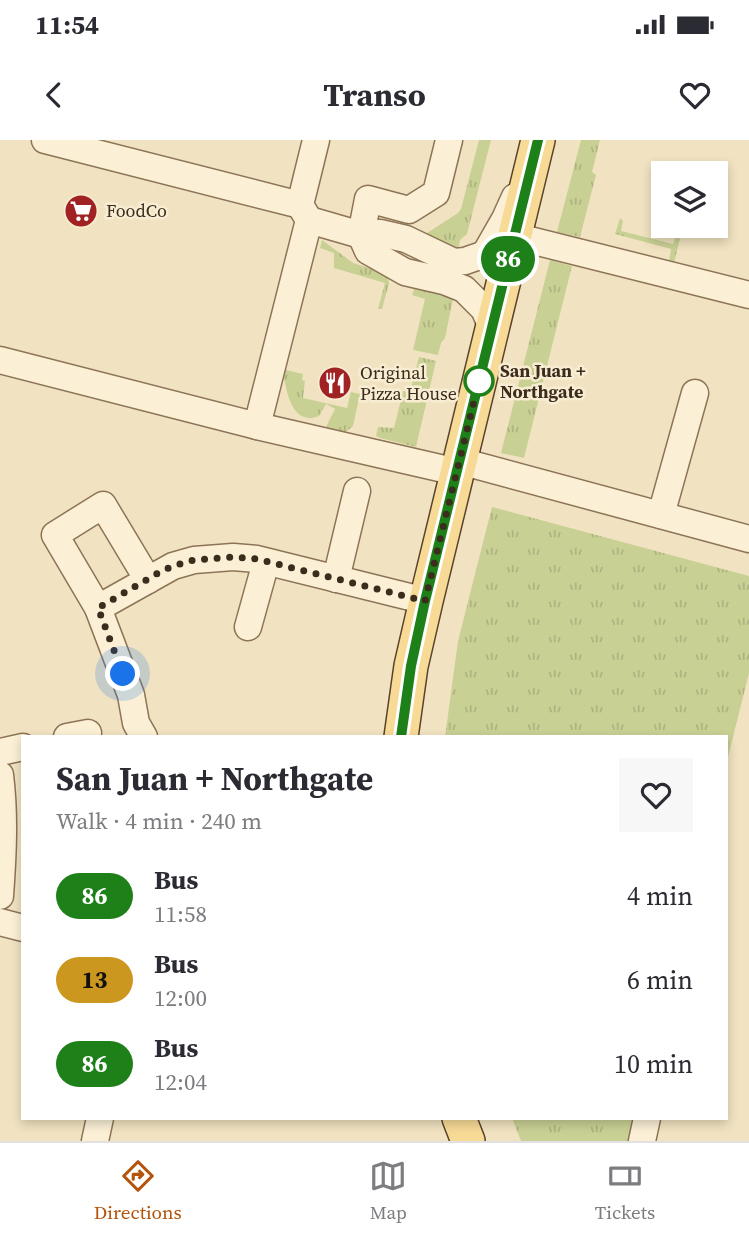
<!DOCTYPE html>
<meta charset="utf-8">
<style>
:root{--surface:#fff;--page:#f7f7f7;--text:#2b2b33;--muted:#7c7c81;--line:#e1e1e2;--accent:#b45309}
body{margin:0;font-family:"Source Serif 4",serif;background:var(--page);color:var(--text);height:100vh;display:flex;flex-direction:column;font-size:26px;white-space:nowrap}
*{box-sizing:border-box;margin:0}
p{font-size:23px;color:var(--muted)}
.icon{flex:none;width:38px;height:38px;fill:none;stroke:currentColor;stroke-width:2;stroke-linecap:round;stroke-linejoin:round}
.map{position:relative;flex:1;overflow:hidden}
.side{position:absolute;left:21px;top:595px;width:707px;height:385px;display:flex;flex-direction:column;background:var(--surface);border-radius:0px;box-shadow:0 4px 10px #0003}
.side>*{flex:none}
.badge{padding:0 14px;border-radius:23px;font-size:24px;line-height:46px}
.fabs{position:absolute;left:651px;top:21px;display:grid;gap:14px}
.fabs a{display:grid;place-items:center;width:77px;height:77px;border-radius:0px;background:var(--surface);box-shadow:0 4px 10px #0003;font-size:35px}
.you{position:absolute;width:35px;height:35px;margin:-18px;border:5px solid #fff;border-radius:50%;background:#1a73e8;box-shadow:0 0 0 10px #1a73e833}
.map>.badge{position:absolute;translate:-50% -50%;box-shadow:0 0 0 4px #fff}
.round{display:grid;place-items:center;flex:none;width:74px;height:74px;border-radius:0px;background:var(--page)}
.summary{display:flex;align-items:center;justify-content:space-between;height:119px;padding:0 35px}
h1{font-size:33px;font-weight:700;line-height:52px}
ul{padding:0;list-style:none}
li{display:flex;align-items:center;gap:21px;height:84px;padding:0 35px}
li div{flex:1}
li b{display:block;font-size:26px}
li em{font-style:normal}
li .badge{min-width:77px;font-weight:700;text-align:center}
.status{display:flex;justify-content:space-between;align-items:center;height:49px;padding:0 35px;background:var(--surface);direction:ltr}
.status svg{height:19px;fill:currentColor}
header{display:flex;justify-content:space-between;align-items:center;height:91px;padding:0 35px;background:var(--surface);font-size:32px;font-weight:700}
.dock{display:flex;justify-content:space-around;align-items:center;height:98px;border-top:2px solid var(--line);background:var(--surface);font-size:19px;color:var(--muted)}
.dock a{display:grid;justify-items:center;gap:4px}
.dock .active{color:var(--accent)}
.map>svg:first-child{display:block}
</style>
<div class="status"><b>11:54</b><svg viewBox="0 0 49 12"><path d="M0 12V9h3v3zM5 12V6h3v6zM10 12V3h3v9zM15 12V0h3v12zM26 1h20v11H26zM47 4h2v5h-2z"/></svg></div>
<header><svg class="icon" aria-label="back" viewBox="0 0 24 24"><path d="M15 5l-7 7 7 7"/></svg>Transo<svg class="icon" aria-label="heart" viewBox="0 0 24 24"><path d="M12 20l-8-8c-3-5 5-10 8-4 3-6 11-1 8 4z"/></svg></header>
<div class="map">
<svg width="749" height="1001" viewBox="0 0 749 1001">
<defs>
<pattern id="grass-tufts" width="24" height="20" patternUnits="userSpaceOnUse" patternTransform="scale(1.75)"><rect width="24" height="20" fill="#c9d094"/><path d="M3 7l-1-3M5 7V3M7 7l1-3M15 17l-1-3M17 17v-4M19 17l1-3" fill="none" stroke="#aeb37f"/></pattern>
</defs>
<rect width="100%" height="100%" fill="#f1e3c1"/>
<g fill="url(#grass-tufts)">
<polygon points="479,0 491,0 467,94 460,100 457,116 421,97 458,73 461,69"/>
<polygon points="581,0 600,0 592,32 596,35 580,97 557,92"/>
<polygon points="620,78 623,81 621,91 673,104 677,92 680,93 681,95 674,123 669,121 671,109 615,94"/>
<polygon points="322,100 353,123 384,133 388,139 389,143 382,169 378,169 385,143 334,128 334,113 320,108"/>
<polygon points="550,120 572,126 524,318 501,313"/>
<polygon points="416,144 453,156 453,159 445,198 441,203 438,215 413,210 425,159 412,155"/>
<polygon points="419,217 436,221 416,307 380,298 376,296 378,287 394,288 403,251 410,252"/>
<path d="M282,229L303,234L302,240L305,241L303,258L347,268L351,252L360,254L353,286L342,295L324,291L335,269L326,264L319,276C315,277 311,279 308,278C288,275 286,244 282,229Z"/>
<polygon points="492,367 749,436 749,533 726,625 726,597 445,597 458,501"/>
<polygon points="512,978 639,978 634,1001 521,1001"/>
</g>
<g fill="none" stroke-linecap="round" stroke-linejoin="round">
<defs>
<g id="minor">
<polyline points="45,0 300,65"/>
<polyline points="449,0 436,53 409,70 368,59 361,95 368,111 405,132 444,141 464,149 484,169 492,187"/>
<polyline points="309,80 361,95 380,93 406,99 454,122 465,121 485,114 505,79 515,57"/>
<polyline points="514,96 749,155"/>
<polyline points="0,220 257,286 457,332"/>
<polyline points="257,286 309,80 300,65 316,0"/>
<polyline points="460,321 749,399"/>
<polyline points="661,375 695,253"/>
<polyline points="336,439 357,351"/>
<polyline points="98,468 173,426 194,420 233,417 257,419 426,461"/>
<polyline points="248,487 266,422"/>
<polyline points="67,597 88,593"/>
<polyline points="144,597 136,583 131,555 98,468 55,395 103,365 148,440"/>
<polyline points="0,612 23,607"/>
<path d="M0,635C5,675 3,715 0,756"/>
<polyline points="0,782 23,788"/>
<polyline points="95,1001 100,978"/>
<polyline points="642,1001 647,978"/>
</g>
<g id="major">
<polyline points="401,597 411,526 426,461 538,0"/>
<polyline points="459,978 468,1001"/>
</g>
</defs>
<use href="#minor" stroke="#8d7457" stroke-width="29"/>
<use href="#major" stroke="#5a422c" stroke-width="36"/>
<use href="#minor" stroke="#fbf0d5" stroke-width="26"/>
<use href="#major" stroke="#f7da96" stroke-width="33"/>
</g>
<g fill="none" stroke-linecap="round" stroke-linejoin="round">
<defs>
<polyline id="line" points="401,597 411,526 425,461 538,0"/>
</defs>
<use href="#line" stroke="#fff" stroke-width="16"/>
<use href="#line" stroke="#1e8019" stroke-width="10"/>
<polyline stroke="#3b2c1d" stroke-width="7" stroke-dasharray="0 12.6" points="123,534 98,468 160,432 173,426 194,420 233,417 257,419 425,461 481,233 479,241"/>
</g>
<defs>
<symbol id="supermarket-disc" viewBox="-11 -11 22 22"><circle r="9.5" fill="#a02223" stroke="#f8edd2"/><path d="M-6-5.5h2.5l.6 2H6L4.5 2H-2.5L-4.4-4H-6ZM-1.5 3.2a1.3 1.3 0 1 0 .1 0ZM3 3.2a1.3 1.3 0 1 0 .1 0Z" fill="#fff"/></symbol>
<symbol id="restaurant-disc" viewBox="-11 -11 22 22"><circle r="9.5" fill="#a02223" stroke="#f8edd2"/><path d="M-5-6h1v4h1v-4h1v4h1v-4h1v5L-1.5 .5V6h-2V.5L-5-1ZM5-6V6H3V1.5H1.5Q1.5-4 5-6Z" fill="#fff"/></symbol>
</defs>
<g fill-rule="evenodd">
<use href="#supermarket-disc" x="62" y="52" width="38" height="38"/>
<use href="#restaurant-disc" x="316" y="224" width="38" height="38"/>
</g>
<circle fill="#fff" stroke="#1e8019" stroke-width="3.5" cx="479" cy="241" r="14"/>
<g text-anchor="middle" stroke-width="5" stroke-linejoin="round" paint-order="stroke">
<g font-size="18" fill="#3b2c1d" stroke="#f8edd2" text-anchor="start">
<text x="106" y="77">FoodCo</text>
<text x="360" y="239">Original<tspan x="360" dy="21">Pizza House</tspan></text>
</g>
<g font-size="18" font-weight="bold" fill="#3b2c1d" stroke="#f8edd2" text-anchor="start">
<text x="500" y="237">San Juan +<tspan x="500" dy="21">Northgate</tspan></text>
</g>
</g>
</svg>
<div class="fabs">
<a><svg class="icon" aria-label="layers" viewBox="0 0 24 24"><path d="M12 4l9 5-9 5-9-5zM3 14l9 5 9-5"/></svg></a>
</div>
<div class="you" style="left:123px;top:534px"></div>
<b class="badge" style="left:508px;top:119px;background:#1e8019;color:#fff">86</b>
<section class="side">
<div class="summary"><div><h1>San Juan + Northgate</h1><p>Walk · 4 min · 240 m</p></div><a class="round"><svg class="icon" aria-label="heart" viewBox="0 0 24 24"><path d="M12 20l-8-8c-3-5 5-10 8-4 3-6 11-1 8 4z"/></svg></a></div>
<ul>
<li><span class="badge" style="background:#1e8019;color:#fff">86</span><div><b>Bus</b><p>11:58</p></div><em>4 min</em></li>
<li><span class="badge" style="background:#cb971e;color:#111">13</span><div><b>Bus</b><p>12:00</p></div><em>6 min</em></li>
<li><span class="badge" style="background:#1e8019;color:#fff">86</span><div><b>Bus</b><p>12:04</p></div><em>10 min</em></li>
</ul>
</section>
</div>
<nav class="dock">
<a class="active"><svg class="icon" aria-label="directions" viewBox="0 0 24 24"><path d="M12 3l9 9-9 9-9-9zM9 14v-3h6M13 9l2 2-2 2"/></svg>Directions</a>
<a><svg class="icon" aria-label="map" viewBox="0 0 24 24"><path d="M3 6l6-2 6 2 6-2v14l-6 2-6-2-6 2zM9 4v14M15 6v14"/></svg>Map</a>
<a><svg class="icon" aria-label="tickets" viewBox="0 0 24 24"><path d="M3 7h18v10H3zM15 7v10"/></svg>Tickets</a>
</nav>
